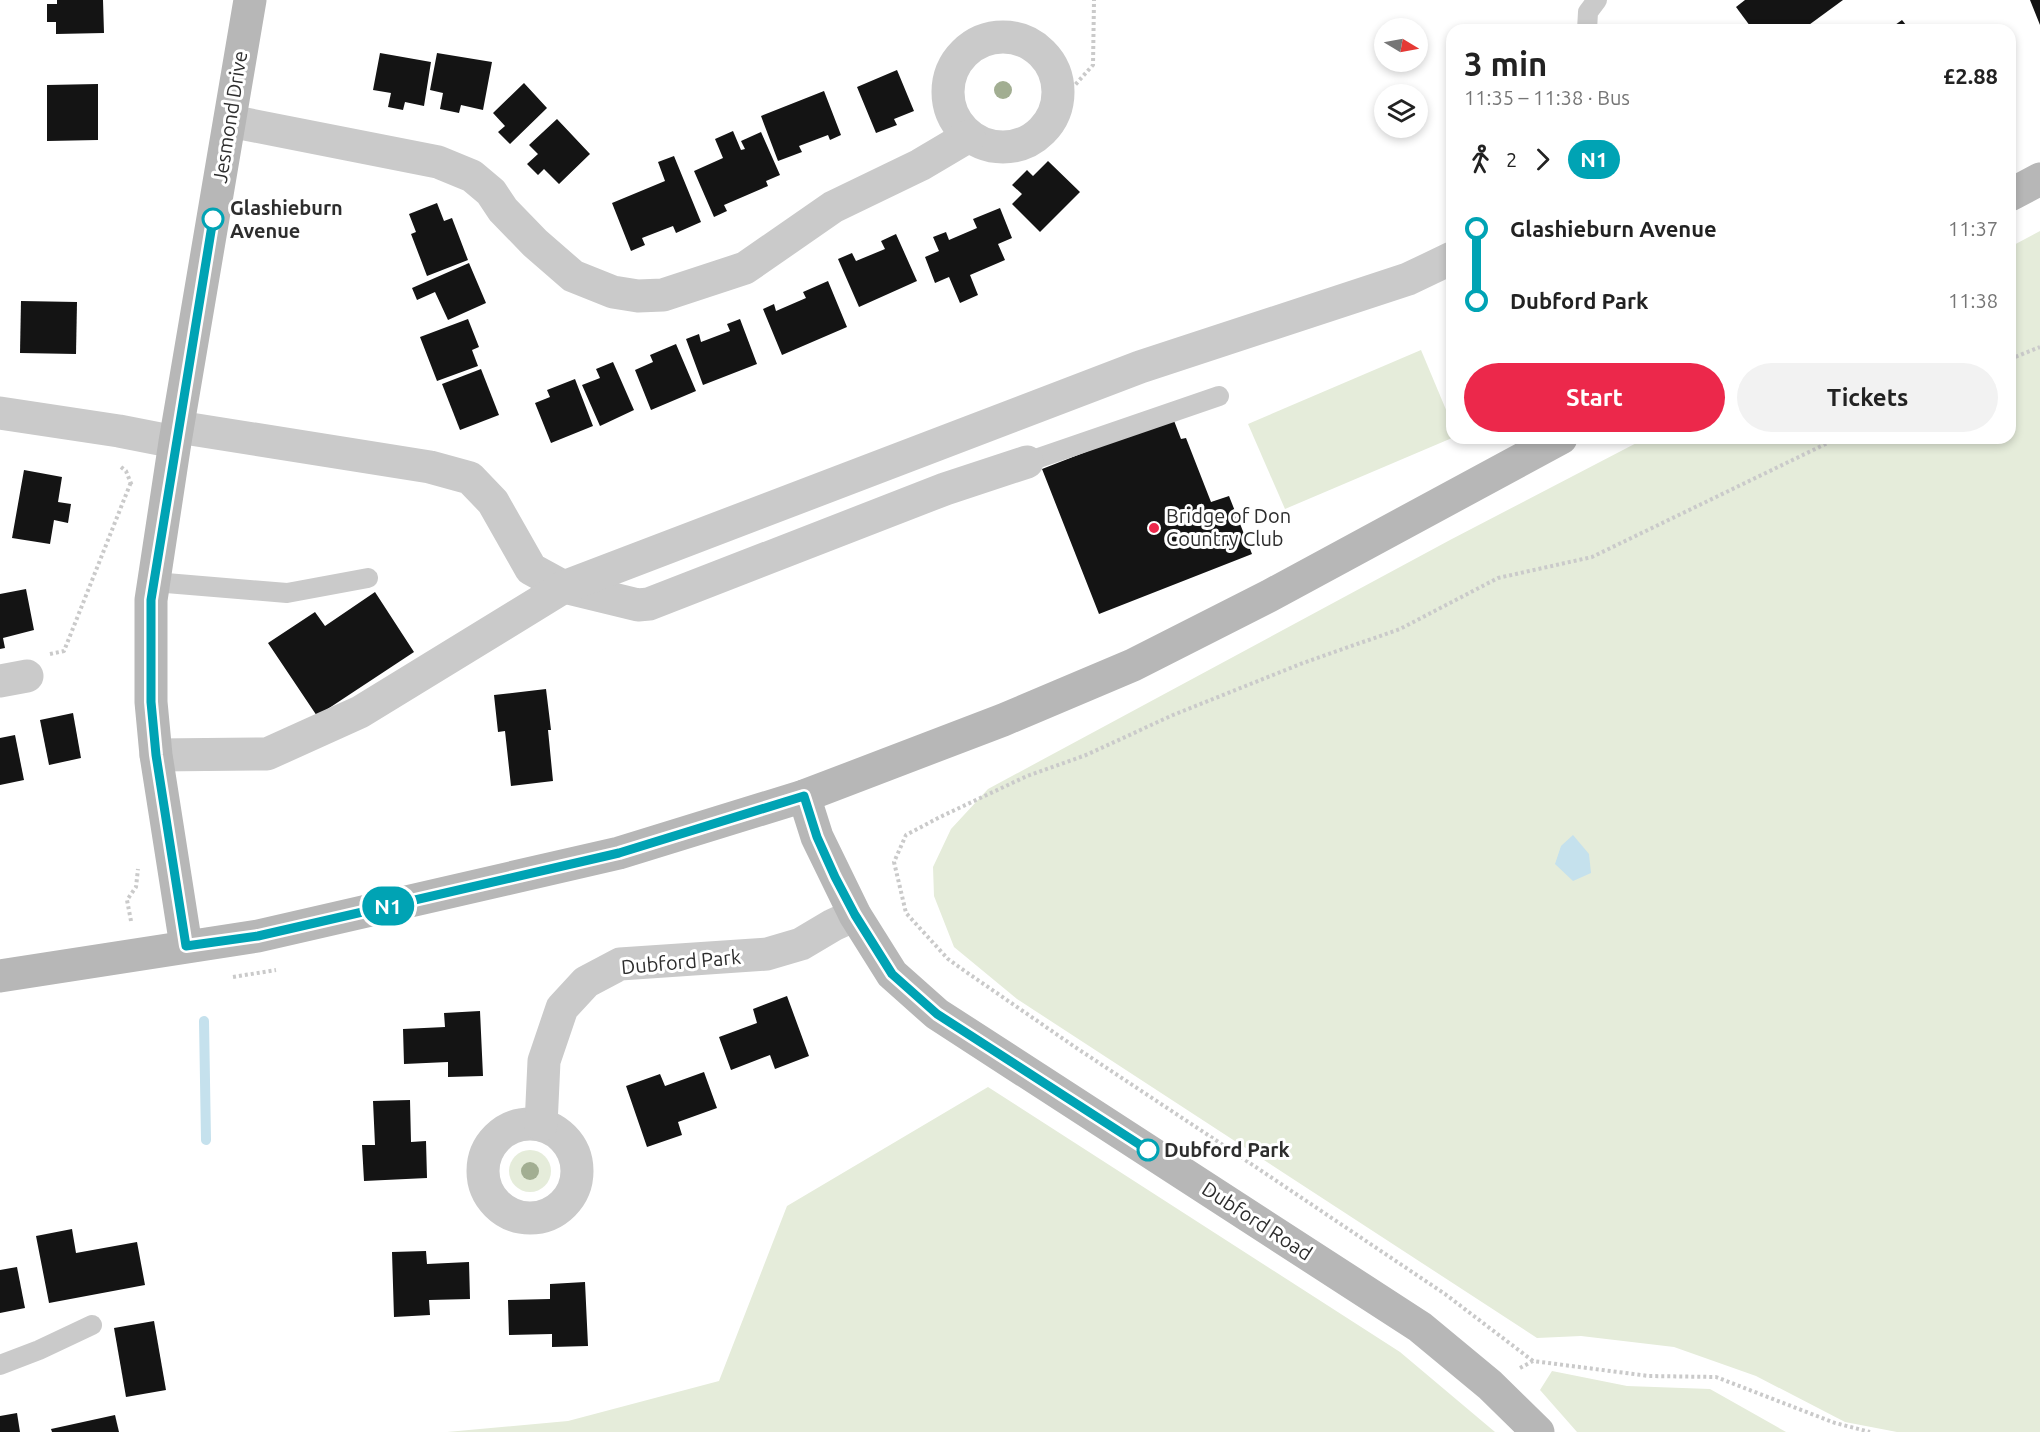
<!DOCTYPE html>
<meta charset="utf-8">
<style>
:root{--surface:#fff;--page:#f2f2f2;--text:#222;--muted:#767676;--accent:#ec284b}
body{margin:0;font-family:Ubuntu,sans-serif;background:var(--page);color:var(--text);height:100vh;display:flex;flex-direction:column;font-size:22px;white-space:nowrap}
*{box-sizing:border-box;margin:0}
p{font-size:20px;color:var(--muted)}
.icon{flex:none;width:33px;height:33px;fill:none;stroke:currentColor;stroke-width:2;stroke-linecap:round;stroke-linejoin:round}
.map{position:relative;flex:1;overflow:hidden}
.drawer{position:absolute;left:1446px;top:24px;width:570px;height:420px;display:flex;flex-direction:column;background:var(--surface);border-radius:18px;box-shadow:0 3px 9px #0003}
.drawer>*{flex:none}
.badge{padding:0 12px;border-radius:20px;font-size:21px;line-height:39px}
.needle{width:39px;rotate:100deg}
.buttons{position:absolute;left:1374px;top:18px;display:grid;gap:12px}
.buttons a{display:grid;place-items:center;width:54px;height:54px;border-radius:50%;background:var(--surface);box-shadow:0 3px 9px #0003;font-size:30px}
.map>.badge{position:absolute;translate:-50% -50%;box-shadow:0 0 0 3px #fff}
.legs{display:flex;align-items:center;gap:9px;height:66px;padding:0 18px;font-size:20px}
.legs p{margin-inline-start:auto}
.overview{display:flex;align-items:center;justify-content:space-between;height:102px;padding:0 18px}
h1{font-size:33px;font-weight:700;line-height:45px}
.cta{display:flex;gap:12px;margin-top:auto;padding:12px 18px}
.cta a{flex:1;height:69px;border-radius:36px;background:var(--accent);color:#fff;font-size:24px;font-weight:700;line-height:69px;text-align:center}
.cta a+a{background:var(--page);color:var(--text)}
ul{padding:0 18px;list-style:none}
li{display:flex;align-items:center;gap:21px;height:72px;font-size:22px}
li i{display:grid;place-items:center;width:9px;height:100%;margin:0 8px;background:currentColor}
li i::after{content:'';width:15px;height:15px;margin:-8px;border:4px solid;border-radius:50%;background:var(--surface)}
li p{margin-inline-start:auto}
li:first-child i{background:linear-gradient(#0000 50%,currentColor 0)}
li:last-child i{background:linear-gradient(currentColor 50%,#0000 0)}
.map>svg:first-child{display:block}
</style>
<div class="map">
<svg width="2040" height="1432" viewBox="0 0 2040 1432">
<rect width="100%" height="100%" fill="#fff"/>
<g fill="#e5ecda">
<polygon points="2040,231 2040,1432 1897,1432 1845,1422 1756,1376 1674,1347 1581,1336 1537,1338 1017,999 954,947 934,896 933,867 951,829 988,789 1450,540 1646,438 2010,438 2010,247"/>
<polygon points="1421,350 1452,424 1452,438 1285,509 1248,424"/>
<polygon points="988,1087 1400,1352 1495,1432 447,1432 568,1421 719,1381 787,1206"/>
<circle cx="530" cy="1171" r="21"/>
<polygon points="1552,1371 1627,1386 1710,1389 1786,1432 1577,1432 1540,1390"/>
</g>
<polygon fill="#c5e1ed" points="1573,835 1589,854 1591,873 1573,881 1555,864 1561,846"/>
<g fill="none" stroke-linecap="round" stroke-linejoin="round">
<polyline stroke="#c5e1ed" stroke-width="10" points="204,1021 206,1140"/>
</g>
<g fill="#141414">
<polygon points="57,0 103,0 104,33 56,34 56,22 47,22 47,4 57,4"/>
<polygon points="1745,0 1843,0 1802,30 1753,30 1736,7"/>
<polygon points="2030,0 2040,0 2040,25"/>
<polygon points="1902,20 1910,30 1888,30"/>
<polygon points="380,53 431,62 424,106 405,102 403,110 388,107 391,93 373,90"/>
<polygon points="437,53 492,62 483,110 461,105 459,113 440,109 443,93 430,90"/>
<polygon points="897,70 914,111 894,119 897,125 876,133 857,87"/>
<polygon points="524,83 547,108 510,144 498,132 505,126 493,113"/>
<polygon points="98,84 98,140 47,141 47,85"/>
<polygon points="824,91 841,135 830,140 828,135 799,146 802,152 778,161 761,116"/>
<polygon points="557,119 590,154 559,184 544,169 538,175 527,164 538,154 529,145"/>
<polygon points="733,131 741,150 745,149 741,141 761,132 780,175 766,181 768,186 724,205 727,211 714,217 694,171 723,158 715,139"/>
<polygon points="674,156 701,222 676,233 673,226 642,238 645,245 631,251 612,203 665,181 658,162"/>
<polygon points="1048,161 1080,192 1040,232 1012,204 1022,194 1012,185 1027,170 1033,176"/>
<polygon points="437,203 444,221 452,218 468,260 427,276 411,234 416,232 409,214"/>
<polygon points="1000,208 1012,238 998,244 1005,260 970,275 978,295 960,303 949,277 935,283 925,257 939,251 933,237 946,232 949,240 977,228 973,219"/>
<polygon points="896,234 917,281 859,307 838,259 852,253 856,261 885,249 881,241"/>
<polygon points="469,263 486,303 448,320 435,292 417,300 412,288"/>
<polygon points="828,281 847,327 782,355 763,309 774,304 776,311 806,298 803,292"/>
<polygon points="21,301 77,302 76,354 20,353"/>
<polygon points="468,319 479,347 472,350 478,366 437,381 420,337"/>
<polygon points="740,319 757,364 703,385 686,339 699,334 701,342 730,331 727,324"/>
<polygon points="676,344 696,391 651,410 635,370 653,362 650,355"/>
<polygon points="613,362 634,410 600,426 582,385 600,378 596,369"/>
<polygon points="481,369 499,415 460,430 442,384"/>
<polygon points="575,379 593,426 551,443 535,403 550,397 547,390"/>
<polygon points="1173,418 1181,439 1186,438 1211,502 1229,496 1252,554 1099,614 1042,469"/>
<polygon points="24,470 62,477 58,502 71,504 68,523 54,520 50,544 12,538"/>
<polygon points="26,589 34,630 3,638 5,648 0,649 0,594"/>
<polygon points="375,592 414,652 317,716 268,643 315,612 325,626"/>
<polygon points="546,689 551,730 548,730 553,781 511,786 505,731 498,732 494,695"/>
<polygon points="73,713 81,758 49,765 40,720"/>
<polygon points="15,735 24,780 0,785 0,738"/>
<polygon points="787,996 809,1056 775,1069 770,1055 731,1070 719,1037 757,1023 753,1009"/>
<polygon points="480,1011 483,1076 448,1077 448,1062 404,1064 403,1029 445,1027 444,1013"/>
<polygon points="704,1072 717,1108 678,1122 682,1135 647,1147 626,1086 660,1074 665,1086"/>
<polygon points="410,1100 411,1142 426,1141 427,1178 364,1181 362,1145 375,1145 373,1101"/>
<polygon points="72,1229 76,1253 137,1242 145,1285 49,1303 36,1236"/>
<polygon points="426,1251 427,1264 469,1262 470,1299 429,1300 430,1315 394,1317 392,1252"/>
<polygon points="17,1267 25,1308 0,1313 0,1270"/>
<polygon points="585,1282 588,1346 552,1347 552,1334 509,1335 508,1300 550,1299 550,1284"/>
<polygon points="154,1321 166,1390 126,1397 114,1328"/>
<polygon points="17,1413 20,1432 0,1432 0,1416"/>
<polygon points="115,1415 119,1432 52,1432 51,1429"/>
</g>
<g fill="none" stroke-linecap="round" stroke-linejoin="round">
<g stroke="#cacaca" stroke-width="4" stroke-dasharray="3 3" stroke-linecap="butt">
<polyline points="1058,83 1075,85 1093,65 1094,0"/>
<polyline points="2010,359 2040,347"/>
<polyline points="121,467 126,471 132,486"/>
<polyline points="50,654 64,651 131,482"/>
<polyline points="131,921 127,900 136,887 138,869"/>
<polyline points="233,977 276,970"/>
<polyline points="1533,1361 1445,1294 1214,1139 1075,1047 959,967 948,959 906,913 894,862 906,835 940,817 1027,776 1086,755 1173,715 1303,663 1400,629 1498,578 1592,557 1838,438"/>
<polyline points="1520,1368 1533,1361 1649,1376 1716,1377 1835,1423 1870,1432"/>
</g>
<g stroke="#cacaca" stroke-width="20">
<polyline points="1587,30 1588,12 1597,0"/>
<polyline points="1027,462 1219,396"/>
<polyline points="154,582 287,593 368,578"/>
<polyline points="0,1365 39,1350 92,1325"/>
</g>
<g stroke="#cacaca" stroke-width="33">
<circle cx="1003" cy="92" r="55"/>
<polyline points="230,121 438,162 472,176 491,192 503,210 535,243 573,276 613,292 638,296 663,295 745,268 833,207 920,165 969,136"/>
<polyline points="0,413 119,431 175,442"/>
<polyline points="178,427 430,467 470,478 493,502 531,569 564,587 638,605 649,604 945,489 1027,462"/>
<polyline points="0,681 27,676"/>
<polyline points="156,755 267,754 360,712 564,587 1140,367 1408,279 1452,258"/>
<circle cx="530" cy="1171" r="47"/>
<polyline points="541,1125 544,1061 562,1008 586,982 620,964 767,954 801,944 833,925 855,915"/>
</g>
<g stroke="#b7b7b7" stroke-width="33">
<polyline points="2010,195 2040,179"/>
<polyline points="804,796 817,837 855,915 892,974 937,1014 1420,1327 1490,1385 1538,1432"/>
<polyline points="186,946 156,755 151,702 151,600 175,442 250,0"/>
<polyline points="0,976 258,936 619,853 804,796 1003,720 1133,665 1269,596 1561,438"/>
</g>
</g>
<g fill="#a2ae92">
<circle cx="1003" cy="90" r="9"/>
<circle cx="530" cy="1171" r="9"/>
</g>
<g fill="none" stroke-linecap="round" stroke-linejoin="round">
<defs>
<polyline id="line-1" points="213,219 151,600 151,702 156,755 186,946 258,936 619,853 804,796 817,837 835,877 855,915 892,974 937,1014 1148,1150"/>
</defs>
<use href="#line-1" stroke="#fff" stroke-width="14"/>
<use href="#line-1" stroke="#00a3b4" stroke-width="9"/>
</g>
<g fill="#fff" stroke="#00a3b4" stroke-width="3">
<circle cx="213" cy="219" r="10"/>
<circle cx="1148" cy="1150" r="10"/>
</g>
<circle fill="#ec284b" stroke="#fff" stroke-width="2" cx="1154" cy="528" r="6"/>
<g text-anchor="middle" stroke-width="6" stroke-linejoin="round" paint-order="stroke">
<g font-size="20" fill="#2d2d2d" stroke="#fff">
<text transform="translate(230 117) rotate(-81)" y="7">Jesmond Drive</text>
<text transform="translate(681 962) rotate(-5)" y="7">Dubford Park</text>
<text transform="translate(1257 1221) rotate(33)" y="7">Dubford Road</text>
</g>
<g font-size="20" font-weight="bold" fill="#2d2d2d" stroke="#fff" text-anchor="start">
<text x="230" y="215">Glashieburn<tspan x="230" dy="23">Avenue</tspan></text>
<text x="1164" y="1157">Dubford Park</text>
</g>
<g font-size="20" fill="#2d2d2d" stroke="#fff" text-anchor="start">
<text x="1166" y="523">Bridge of Don<tspan x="1166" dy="23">Country Club</tspan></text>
</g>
</g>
</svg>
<div class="buttons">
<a><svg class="needle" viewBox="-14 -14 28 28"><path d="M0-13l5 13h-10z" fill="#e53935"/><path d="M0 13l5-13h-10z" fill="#767676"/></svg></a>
<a><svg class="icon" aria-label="layers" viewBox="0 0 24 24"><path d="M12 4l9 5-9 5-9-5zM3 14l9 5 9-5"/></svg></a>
</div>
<b class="badge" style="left:388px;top:906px;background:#00a3b4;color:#fff">N1</b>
<section class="drawer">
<div class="overview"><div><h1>3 min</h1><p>11:35 – 11:38 · Bus</p></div><b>£2.88</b></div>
<div class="legs"><svg class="icon" aria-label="walk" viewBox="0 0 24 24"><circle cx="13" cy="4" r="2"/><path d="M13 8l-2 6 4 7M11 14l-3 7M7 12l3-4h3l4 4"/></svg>2<svg class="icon" aria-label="forward" viewBox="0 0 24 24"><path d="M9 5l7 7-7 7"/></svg><b class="badge" style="background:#00a3b4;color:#fff">N1</b></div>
<ul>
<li><i style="color:#00a3b4"></i><b>Glashieburn Avenue</b><p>11:37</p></li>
<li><i style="color:#00a3b4"></i><b>Dubford Park</b><p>11:38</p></li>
</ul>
<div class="cta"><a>Start</a><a>Tickets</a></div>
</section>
</div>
